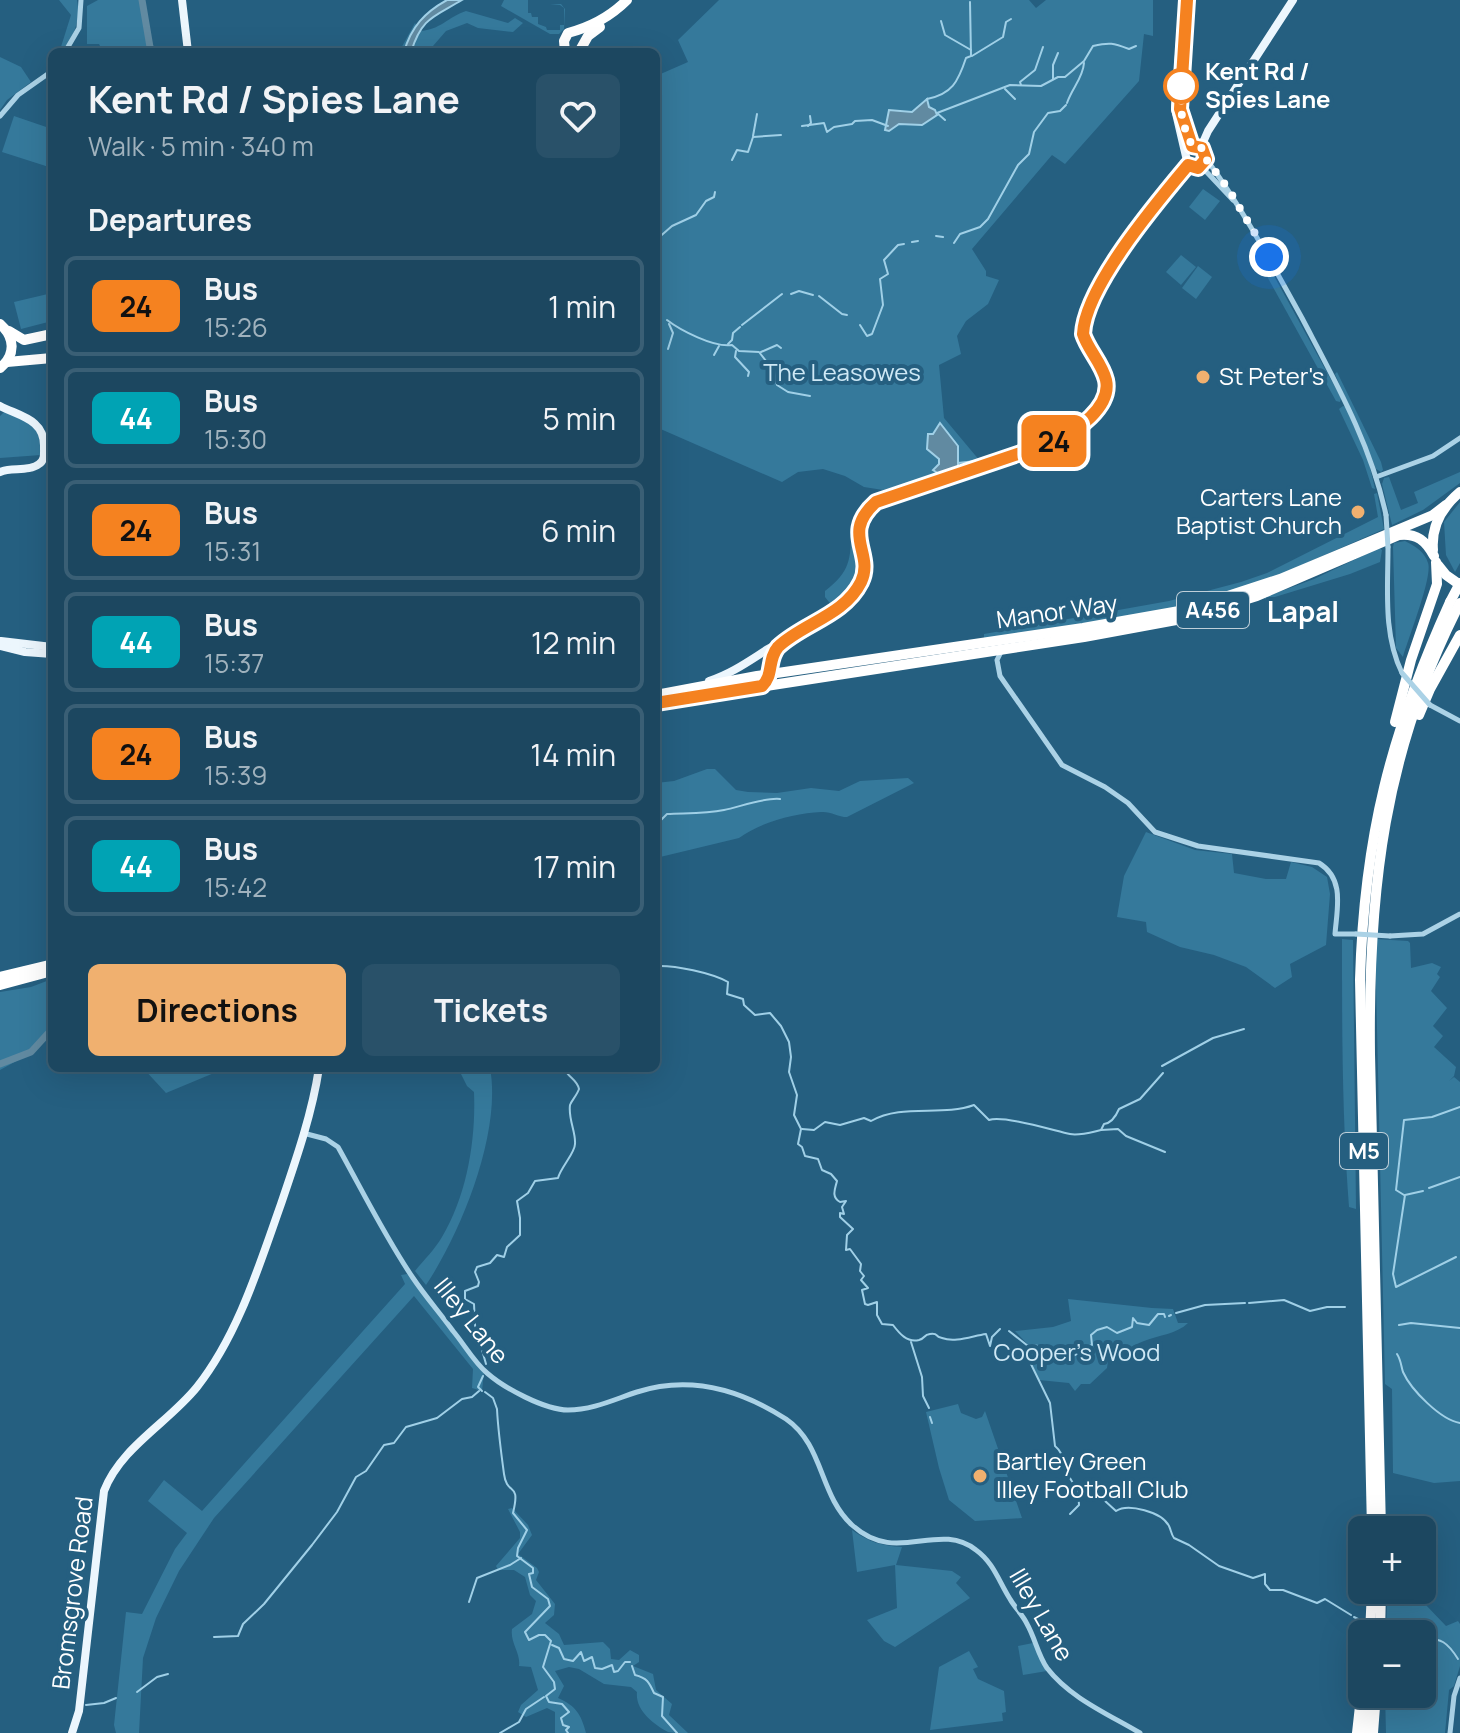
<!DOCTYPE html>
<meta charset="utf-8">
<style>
:root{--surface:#1c4760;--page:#295169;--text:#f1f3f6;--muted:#a0b2bd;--line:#3a5f75;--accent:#f0b06f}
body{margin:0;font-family:Manrope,sans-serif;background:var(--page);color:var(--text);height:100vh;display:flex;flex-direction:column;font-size:30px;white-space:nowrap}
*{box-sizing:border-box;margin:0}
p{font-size:26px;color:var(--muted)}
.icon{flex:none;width:44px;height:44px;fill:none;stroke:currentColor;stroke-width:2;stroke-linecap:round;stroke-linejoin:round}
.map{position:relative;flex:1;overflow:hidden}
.drawer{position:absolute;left:48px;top:48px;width:612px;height:1024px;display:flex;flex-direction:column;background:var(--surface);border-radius:12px;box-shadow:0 8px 32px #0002,0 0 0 2px var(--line)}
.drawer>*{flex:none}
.badge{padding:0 16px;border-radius:12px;font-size:28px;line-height:52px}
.buttons{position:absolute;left:1348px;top:1516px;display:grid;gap:16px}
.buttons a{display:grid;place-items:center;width:88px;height:88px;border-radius:12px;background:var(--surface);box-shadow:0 8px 32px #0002,0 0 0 2px var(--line);font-size:40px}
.you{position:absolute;width:40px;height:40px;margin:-20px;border:6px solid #fff;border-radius:50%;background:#1a73e8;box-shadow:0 0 0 12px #1a73e833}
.map>.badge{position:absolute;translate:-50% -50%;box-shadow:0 0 0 4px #fff}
h2{padding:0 40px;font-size:30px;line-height:72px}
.round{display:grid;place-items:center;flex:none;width:84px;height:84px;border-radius:12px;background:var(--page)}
.overview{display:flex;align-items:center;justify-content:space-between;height:136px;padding:0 40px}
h1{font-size:38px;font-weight:700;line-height:60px}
.action{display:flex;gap:16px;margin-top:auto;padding:16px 40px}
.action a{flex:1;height:92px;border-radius:12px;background:var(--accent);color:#111;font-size:32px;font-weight:700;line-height:92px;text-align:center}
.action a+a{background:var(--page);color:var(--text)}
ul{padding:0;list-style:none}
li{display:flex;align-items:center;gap:24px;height:100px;margin:0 16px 12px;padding:0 24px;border:4px solid var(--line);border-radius:12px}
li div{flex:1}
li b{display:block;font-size:30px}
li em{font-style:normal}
li .badge{min-width:88px;font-weight:700;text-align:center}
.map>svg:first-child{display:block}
</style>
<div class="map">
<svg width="1460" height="1733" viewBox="0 0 1460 1733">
<rect width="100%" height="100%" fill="#255f80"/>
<g fill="#35799b">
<path d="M59,0H77C81,19 74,36 63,52L60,50L71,15Z"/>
<polygon points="98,0 142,0 150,47 159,52 103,52 99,44 87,44 87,6"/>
<polygon points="504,0 528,0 528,13 531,13 532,17 538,17 538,24 546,27 547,30 560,30 560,25 564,25 564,8 560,5 550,4 561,4 565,9 564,29 559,34 550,34 501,6"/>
<polygon points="719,0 1029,0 1036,8 1046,0 1153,0 1153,36 1144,34 1139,81 1065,164 1052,155 972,249 986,271 986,276 999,280 988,304 966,321 957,336 961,354 939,365 944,418 980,461 883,490 864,487 845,476 823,469 798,472 782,482 656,427 656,76 688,62 678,40"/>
<path d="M466,11L508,23L515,18L523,23L513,32L478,28L467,23L446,31L433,46L441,52H399L415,23L420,31C440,30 448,17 466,11Z"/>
<polygon points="0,57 21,67 31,82 7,100 0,110"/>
<polygon points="14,116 52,129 52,168 2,152"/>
<polygon points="1203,189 1220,201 1205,220 1189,207"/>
<polygon points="1181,255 1196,267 1181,285 1166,272"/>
<polygon points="1267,263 1341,398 1340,402 1336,401 1269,280 1262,266"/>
<polygon points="1198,266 1212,277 1196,299 1182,288"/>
<polygon points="52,293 52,321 21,329 14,302"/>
<polygon points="1337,372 1381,462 1383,470 1381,472 1376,469 1335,374"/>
<polygon points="1343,406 1346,407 1369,463 1375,489 1372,488 1363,460 1339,409"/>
<path d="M5,411C30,423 42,425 41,455L0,458V416Z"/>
<polygon points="1460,472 1460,483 1423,510 1392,525 1382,484 1384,478 1389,477 1401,510 1418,503 1414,492"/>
<polygon points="1377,493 1384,529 1270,579 1166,611 984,639 984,634 1169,601 1241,582 1267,573 1378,517 1374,494"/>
<polygon points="1460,502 1460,563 1455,572 1446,555 1444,522"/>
<path d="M855,529C856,566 872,581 833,607L825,597V591C850,572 851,559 851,530Z"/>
<path d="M1405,541C1415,546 1425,552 1428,563C1433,576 1408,639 1403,657L1396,648L1393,547L1394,543Z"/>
<polygon points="1379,548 1382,550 1380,562 1350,574 1265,600 1265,597 1314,579"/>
<path d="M707,769H715L736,790L748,792L777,793L811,788L839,791L860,781L908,778L914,783L847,817C838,817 830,811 821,812C795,813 761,822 739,838L656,858V783L674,781Z"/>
<polygon points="1146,832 1195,850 1232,854 1234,873 1266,879 1286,879 1291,862 1312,867 1327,877 1330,894 1326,945 1290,964 1292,977 1275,988 1246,967 1214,955 1180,947 1147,932 1146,922 1117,917 1124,876"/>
<path d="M1342,939L1353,940L1356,1209L1349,1207C1342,1117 1342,1028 1342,939Z"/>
<polygon points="1375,939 1408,941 1410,943 1411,968 1432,963 1441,967 1437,974 1440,977 1431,991 1447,1008 1433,1026 1443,1036 1434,1047 1456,1067 1454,1076 1449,1081 1454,1077 1460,1082 1460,1481 1434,1483 1393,1473 1392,1389 1385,1384"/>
<polygon points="52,979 52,1032 31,1053 0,1070 0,992 31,987"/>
<polygon points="143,1068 226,1068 166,1093"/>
<path d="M458,1068H490C502,1132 461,1233 426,1285L415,1271C424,1260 435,1249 442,1237C467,1195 476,1140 474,1092L467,1086Z"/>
<polygon points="407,1274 484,1372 482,1391 472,1388 473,1369 414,1296 214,1518 179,1571 156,1618 143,1658 139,1733 116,1733 114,1725 126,1612 142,1614 175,1549 187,1533 148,1501 164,1480 202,1511 405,1284 401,1275"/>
<path d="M1068,1299L1152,1308L1173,1309L1178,1323H1188C1177,1334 1159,1335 1144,1341C1131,1346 1119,1354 1108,1361L1107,1368L1090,1384H1081L1075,1391L1069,1383L1039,1380L1029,1357L1030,1347L1015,1331L1053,1327L1071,1321Z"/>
<polygon points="958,1404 961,1413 976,1419 982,1417 985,1411 1022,1518 975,1521 949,1500 939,1468 926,1412"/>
<path d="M512,1508L528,1525L532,1535L518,1554L537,1568L539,1572L536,1580L555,1604L554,1615L545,1623L559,1634L564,1645L603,1642L610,1649L611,1659L619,1660L630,1650L639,1655V1662L633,1666L653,1674L656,1690L672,1704L669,1715L688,1733C682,1733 672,1733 668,1732C653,1724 635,1710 637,1692L631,1687L604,1684L579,1669L569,1667L555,1671L564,1686L558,1698C576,1706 581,1714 586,1733H555V1712L547,1708L526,1717L518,1712L521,1705L538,1690L531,1667L519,1666C521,1653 510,1643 512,1629L532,1614L536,1601L530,1595L525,1577L514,1570H498L496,1566L520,1538V1532L508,1509Z"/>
<path d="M852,1530C869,1542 882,1546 902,1547L896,1565L952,1571L961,1577L956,1583L970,1598L895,1647L884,1641L867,1620L897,1608L895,1565L857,1572Z"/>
<polygon points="1424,1603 1446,1626 1458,1621 1460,1624 1460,1666 1454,1686 1449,1690 1445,1733 1386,1733 1385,1694 1422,1694 1422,1634 1386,1634 1387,1605"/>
<polygon points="1033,1643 1047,1671 1023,1675 1018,1646"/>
<polygon points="969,1651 978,1667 973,1669 978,1679 1004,1691 1006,1712 1002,1713 1003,1721 930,1730 939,1667"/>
</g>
<g fill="#618aa1" stroke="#a0d0e7" stroke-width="2">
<path d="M447,0H462C434,17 422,17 411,52H404C411,27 425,12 447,0Z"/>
<polygon points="927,99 929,107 935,110 937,115 922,125 899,124 889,131 885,130 889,110 912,112"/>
<polygon points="940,423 958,446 958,467 939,474 933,470 939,464 939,459 927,449 928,434 933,434"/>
</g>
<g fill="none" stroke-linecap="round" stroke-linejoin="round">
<g stroke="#a0d0e7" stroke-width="2">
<polyline points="941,21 945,35 971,50"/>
<polyline points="972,56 1003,37 1006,22 1011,19"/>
<polyline points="1053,79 1053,65 1058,53"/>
<polyline points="1021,85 1020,82 1035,70 1043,47"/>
<polyline points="1005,89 1015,99"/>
<path d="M927,99C952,94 958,82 966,58L971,56L970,2"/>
<path d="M1067,103C1072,88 1083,78 1084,63"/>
<path d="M945,120L937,113L1010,85L1041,86L1058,77H1065L1084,61L1093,46C1110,42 1113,43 1129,49L1136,46"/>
<polyline points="802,126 824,123 827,132 834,127 852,124 855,121 872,120 888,126"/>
<polyline points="808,126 811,123 810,116"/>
<polyline points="753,136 757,114"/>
<polyline points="732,160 737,150 748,152 753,137 781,135"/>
<polyline points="936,236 943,237"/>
<polyline points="656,240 672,226 696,215 706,201 714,197 715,192"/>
<polyline points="912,242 918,241"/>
<polyline points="954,243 960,234 980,227 988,219 1018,165 1029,154 1034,132 1048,113 1060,111 1066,105"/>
<polyline points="791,294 799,291 813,295"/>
<polyline points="819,296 842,314 847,315"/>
<path d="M667,320C680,330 714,348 732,345L739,351L759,352L774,371L777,385L788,392L810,396"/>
<polyline points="742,325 782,294"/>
<polyline points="860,325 867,336 872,334 883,305 880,279 888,274 884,260 898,245 904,244"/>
<polyline points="728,344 732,340 733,333 740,327"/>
<polyline points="668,349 673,333 669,324"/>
<polyline points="736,351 735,357 749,372 748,376"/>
<polyline points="761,352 777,345 781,348"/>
<polyline points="714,355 719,346"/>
<polyline points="958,463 976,461"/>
<path d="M656,825L667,814C686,813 705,814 724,810C739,807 766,797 780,799"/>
<path d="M656,966C675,965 712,973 728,982L727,994L743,999L744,1005L755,1015L770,1013L781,1026L789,1042L791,1057L789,1072L797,1095L794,1115L801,1129L798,1144L802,1147L805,1156L818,1159L822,1170L831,1174L837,1181C835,1189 831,1197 840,1202L846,1201L842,1207L844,1214L840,1213V1217L853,1229L847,1235L846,1250L850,1249L861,1264L860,1271L864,1276L861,1280L868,1288L862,1290L865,1304L868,1305L877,1302V1315L882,1324L893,1325C899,1333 907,1343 919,1340C926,1338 923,1335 930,1334C940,1333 933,1336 942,1338C955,1343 972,1336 986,1334L990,1346L992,1337L1000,1329"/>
<polyline points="1162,1066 1213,1038 1244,1029"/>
<path d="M802,1129L814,1130L825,1122L840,1125L864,1118L871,1121C902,1103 942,1117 974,1105L989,1120C1003,1115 1052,1130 1070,1134C1079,1136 1092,1132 1101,1130L1104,1124C1112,1123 1116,1116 1119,1109L1140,1099L1163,1073"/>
<polyline points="1101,1130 1118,1129 1126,1136 1165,1152"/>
<polyline points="1429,1188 1460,1177"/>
<polyline points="1423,1191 1405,1195 1393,1274 1396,1287 1456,1257"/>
<polyline points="1404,1195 1396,1190 1404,1120 1432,1117 1460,1107"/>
<polyline points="1249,1303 1284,1300 1310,1311 1327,1307 1345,1307"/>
<polyline points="1176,1313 1205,1305 1245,1303"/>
<polyline points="1169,1316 1171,1315"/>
<polyline points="1399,1325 1411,1323 1460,1328"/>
<path d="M1009,1331L1028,1346C1044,1342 1061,1359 1075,1355C1081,1353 1085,1347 1092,1345L1091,1335L1097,1330L1107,1327L1117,1333L1132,1327L1133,1318L1137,1323L1149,1325L1158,1314H1164L1165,1317"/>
<polyline points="911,1342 922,1377 923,1396 929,1408"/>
<path d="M1029,1347L1027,1356L1050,1403L1055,1446C1068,1456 1063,1476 1077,1487"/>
<path d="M1397,1354C1401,1360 1401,1366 1403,1372C1411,1390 1441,1420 1460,1423"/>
<path d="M486,1364L475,1325L474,1304L465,1299V1291L478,1286L479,1282L475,1272L477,1267L490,1263L497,1255L504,1257L507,1247L520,1235V1218L517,1201L528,1193L535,1181L558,1178C561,1167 575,1153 575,1144C576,1132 568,1119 570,1105C572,1100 577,1095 579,1089C577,1079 567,1077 564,1068"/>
<polyline points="482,1391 478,1387 483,1376"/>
<path d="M485,1392L493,1398L497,1409C498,1430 501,1452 504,1474C507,1497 521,1480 513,1513L527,1530L518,1548L517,1556L533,1568V1573L529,1574L532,1587L548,1599L550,1606L525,1632L529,1640L539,1635H545L551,1641L543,1667L554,1682L555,1689L546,1696L549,1702L562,1704L569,1712L561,1718L563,1725L569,1727L566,1730L568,1733"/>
<polyline points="930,1417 932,1423"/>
<path d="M1084,1487L1093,1490L1116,1511C1128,1503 1162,1512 1169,1526C1171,1530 1171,1534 1174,1538L1189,1545L1219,1566L1253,1578L1265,1574V1584L1270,1590H1283L1317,1603L1325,1599L1351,1615"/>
<polyline points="1070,1514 1079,1505 1078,1488"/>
<polyline points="469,1602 477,1578 510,1565 521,1558"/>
<polyline points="1354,1617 1358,1619"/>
<polyline points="214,1637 238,1636 243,1624 264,1604 312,1545 337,1512 356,1477 366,1471 384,1445 394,1443 406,1427 437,1418 462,1399 472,1397 479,1391"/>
<path d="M1422,1639C1441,1637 1448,1643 1458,1659"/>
<polyline points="552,1645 559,1648 564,1659 573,1661 581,1652 584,1661 592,1657 595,1668 602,1669 612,1665 614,1672 618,1671 625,1662 630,1662"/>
<path d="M632,1666L635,1675C647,1678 649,1682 654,1693L663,1697L662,1716L677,1733"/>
<polyline points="137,1692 157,1677 168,1674"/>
<polyline points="86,1705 104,1703 116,1698"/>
<polyline points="500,1733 519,1722 526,1709 544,1697"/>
</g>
<g stroke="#618aa1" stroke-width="7">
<polyline points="142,0 150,47 154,52"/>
<polyline points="0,1064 31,1052 52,1029"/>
</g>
<g stroke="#abd2e6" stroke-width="5">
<polyline points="65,52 79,28 81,0"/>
<polyline points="0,116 18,95 52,71"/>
<path d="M1207,160C1243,209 1272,264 1302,318C1335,381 1371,444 1386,515"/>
<polyline points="1201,166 1233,200"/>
<polyline points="1376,477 1433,456 1460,438"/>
<path d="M1388,547C1388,590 1383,634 1402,673"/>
<path d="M1002,650L997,660L1000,676L1062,765L1105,787L1128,803L1155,832L1198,846L1319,863C1345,879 1337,908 1335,934H1356"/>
<polyline points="1430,705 1460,721"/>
<polyline points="1390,936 1423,934 1460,914"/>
<path d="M303,1133L326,1139L338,1147C362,1190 385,1237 413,1278C425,1296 440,1313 453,1331C464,1344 474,1362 487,1373C504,1388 545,1410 568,1410C593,1410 615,1399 637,1392C690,1375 741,1390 786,1419C824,1445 819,1495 852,1525C897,1566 937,1520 976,1550C994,1563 999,1582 1010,1599C1015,1608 1023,1615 1027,1624C1035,1638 1038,1655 1047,1668C1070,1698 1108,1714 1140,1733"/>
<polyline points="1450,1733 1454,1696 1460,1678"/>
</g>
<g stroke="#ecf6fd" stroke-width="8">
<polyline points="182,0 188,52"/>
<polyline points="1183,0 1175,109 1188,165"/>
<polyline points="1183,125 1192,146"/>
<polyline points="1201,147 1208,131 1293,0"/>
<polyline points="1188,165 1197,168 1205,162 1205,151 1198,146"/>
<path d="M0,406C19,416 45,419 44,447C44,454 45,460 39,464C29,472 11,467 0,472"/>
<polyline points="1,641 52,647"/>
<polyline points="0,646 25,652 52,654"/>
<polyline points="769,678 772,655 778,646"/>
<path d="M709,681C731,674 749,661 768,649C796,632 855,610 863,575C870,546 842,531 876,502L1056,441C1079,430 1103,411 1107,383C1102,366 1084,351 1083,333C1080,297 1163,195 1188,165"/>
<path d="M72,1733L79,1711L104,1491C121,1447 168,1423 197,1387C238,1335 259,1266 281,1204C296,1160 312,1114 319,1068"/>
</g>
<g stroke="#fff" stroke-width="10">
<path d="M565,52L564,41L568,33C591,27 610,17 627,0"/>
<polyline points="579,52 588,36 600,27"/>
<path d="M0,324C15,337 16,355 0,368"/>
<polyline points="9,331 24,340 52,334"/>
<polyline points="7,362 52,358"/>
<path d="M1433,550C1431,526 1442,507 1460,492"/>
<polyline points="1438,565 1446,575 1460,585"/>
<polyline points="656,695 757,676 1083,628 1185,610 1280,579 1433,515 1446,505"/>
<path d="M656,703L1084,637L1187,618L1257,596L1399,535C1417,533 1426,541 1434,556"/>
<polyline points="1419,715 1430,689 1460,635"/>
<polyline points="1395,722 1411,660 1437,584 1436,562"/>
<polyline points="0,977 49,965"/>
<polyline points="0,985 52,971"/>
<path d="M1372,1530L1360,980C1364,837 1391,732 1450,602"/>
<path d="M1381,1530L1370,1054C1368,890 1384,751 1460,603"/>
<polyline points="1370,1634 1372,1590"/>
<polyline points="1380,1634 1381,1590"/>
<polyline points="1357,1733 1362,1688"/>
<polyline points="1364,1733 1367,1707"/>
<polyline points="1373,1733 1376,1694"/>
</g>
<g stroke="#abd2e6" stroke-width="5">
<polyline points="1386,515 1388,547"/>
<polyline points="1402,673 1430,705"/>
<polyline points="1356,934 1390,936"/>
</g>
<polyline stroke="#fff" stroke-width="10" points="1450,602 1460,583"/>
</g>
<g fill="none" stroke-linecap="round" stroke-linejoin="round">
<defs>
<path id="line" d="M656,703L762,686C774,675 767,660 778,647C803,623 844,616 861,582C875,553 840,534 876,502L1056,441C1076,431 1112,407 1106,380C1102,363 1088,350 1083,334C1085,287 1157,202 1188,165L1198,168L1206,159L1202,148L1192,146L1180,109L1187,0"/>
</defs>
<use href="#line" stroke="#fff" stroke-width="18"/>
<use href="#line" stroke="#f58220" stroke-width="12"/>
<polyline stroke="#fff" stroke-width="8" stroke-dasharray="0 14.4" points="1181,86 1182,121 1192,146 1199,146 1204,150 1206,159 1229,190 1269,257"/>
</g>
<circle fill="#fff" stroke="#f58220" stroke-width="4" cx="1181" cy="86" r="16"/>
<g fill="#f0b06f" stroke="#255f80" stroke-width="3">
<circle cx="1203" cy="377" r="8"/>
<circle cx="1358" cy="512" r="8"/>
<circle cx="980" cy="1476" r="8"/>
</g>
<g text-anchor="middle" stroke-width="8" stroke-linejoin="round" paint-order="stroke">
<g fill="#255f80" stroke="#becfd9" stroke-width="2">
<rect x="1177" y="592" width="72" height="36" rx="6"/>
<rect x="1340" y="1133" width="48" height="36" rx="6"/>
</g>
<g font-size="22" font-weight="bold" fill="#fff">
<text x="1213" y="618">A456</text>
<text x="1364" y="1159">M5</text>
</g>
<g font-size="24" font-weight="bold" fill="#fff" stroke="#255f80" text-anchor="start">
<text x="1205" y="80">Kent Rd /<tspan x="1205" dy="28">Spies Lane</tspan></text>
</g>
<g font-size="24" fill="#cee8f5" stroke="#255f80">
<text x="842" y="381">The Leasowes</text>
<text x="1077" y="1361">Cooper's Wood</text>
</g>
<g font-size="24" fill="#fff" stroke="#255f80" text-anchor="start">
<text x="1219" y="385">St Peter's</text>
<text x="1342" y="506" text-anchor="end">Carters Lane<tspan x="1342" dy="28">Baptist Church</tspan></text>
<text x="996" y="1470">Bartley Green<tspan x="996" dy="28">Illey Football Club</tspan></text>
</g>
<g font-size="24" fill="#fff" stroke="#255f80">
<text transform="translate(1057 612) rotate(-8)" y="8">Manor Way</text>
<text transform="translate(471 1321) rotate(51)" y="8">Illey Lane</text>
<text transform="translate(73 1593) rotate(-83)" y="8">Bromsgrove Road</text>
<text transform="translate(1041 1615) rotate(60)" y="8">Illey Lane</text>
</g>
<g font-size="28" font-weight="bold" fill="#fff" stroke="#255f80">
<text x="1303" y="622">Lapal</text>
</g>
</g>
</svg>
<div class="buttons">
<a>+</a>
<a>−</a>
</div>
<div class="you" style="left:1269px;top:257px"></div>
<b class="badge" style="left:1054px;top:441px;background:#f58220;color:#111">24</b>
<section class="drawer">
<div class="overview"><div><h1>Kent Rd / Spies Lane</h1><p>Walk · 5 min · 340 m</p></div><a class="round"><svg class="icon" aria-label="heart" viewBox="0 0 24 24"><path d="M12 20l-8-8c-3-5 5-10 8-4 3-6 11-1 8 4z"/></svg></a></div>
<h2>Departures</h2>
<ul>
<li><span class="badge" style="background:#f58220;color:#111">24</span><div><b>Bus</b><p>15:26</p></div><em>1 min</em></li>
<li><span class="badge" style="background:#00a3b4;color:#fff">44</span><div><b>Bus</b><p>15:30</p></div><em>5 min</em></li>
<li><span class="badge" style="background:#f58220;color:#111">24</span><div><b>Bus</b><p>15:31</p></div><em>6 min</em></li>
<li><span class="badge" style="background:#00a3b4;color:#fff">44</span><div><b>Bus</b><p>15:37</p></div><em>12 min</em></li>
<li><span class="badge" style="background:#f58220;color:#111">24</span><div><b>Bus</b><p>15:39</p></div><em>14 min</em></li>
<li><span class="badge" style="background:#00a3b4;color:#fff">44</span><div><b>Bus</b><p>15:42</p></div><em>17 min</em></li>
</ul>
<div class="action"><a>Directions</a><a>Tickets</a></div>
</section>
</div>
